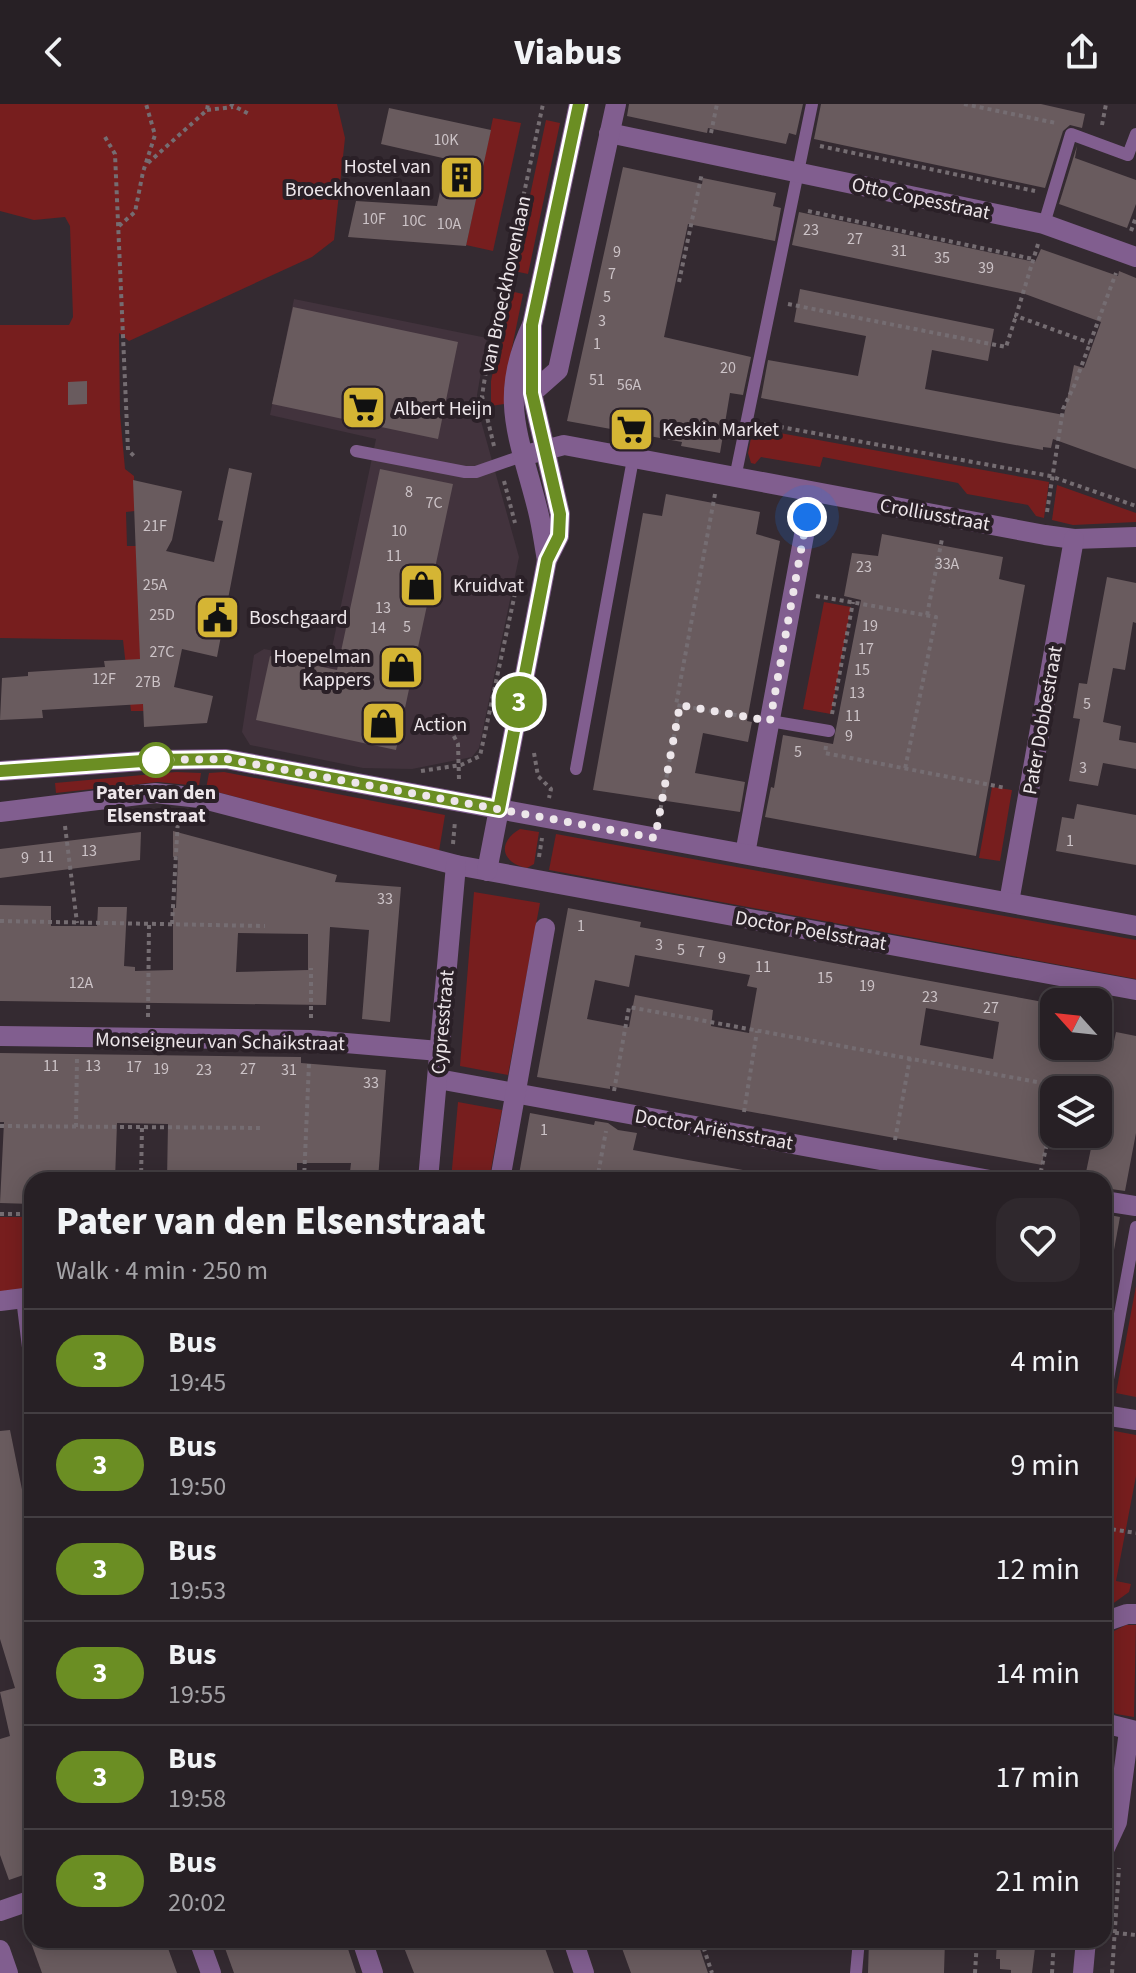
<!DOCTYPE html>
<meta charset="utf-8">
<style>
:root{--surface:#272025;--page:#2f282d;--text:#f1f3f6;--muted:#a4a3a7;--line:#433e42}
body{margin:0;font-family:"Source Sans 3",sans-serif;background:var(--page);color:var(--text);height:100vh;display:flex;flex-direction:column;font-size:30px;white-space:nowrap}
*{box-sizing:border-box;margin:0}
p{font-size:26px;color:var(--muted)}
.icon{flex:none;width:44px;height:44px;fill:none;stroke:currentColor;stroke-width:2;stroke-linecap:round;stroke-linejoin:round}
.map{position:relative;flex:1;overflow:hidden}
.details{position:absolute;left:24px;top:1068px;width:1088px;height:776px;display:flex;flex-direction:column;background:var(--surface);border-radius:24px;box-shadow:0 4px 20px #0003,0 0 0 2px var(--line)}
.details>*{flex:none}
.badge{padding:0 16px;border-radius:26px;font-size:28px;line-height:52px}
.needle{width:52px;rotate:297deg}
.tools{position:absolute;left:1040px;top:884px;display:grid;gap:16px}
.tools a{display:grid;place-items:center;width:72px;height:72px;border-radius:16px;background:var(--surface);box-shadow:0 4px 20px #0003,0 0 0 2px var(--line);font-size:40px}
.you{position:absolute;width:40px;height:40px;margin:-20px;border:6px solid #fff;border-radius:50%;background:#1a73e8;box-shadow:0 0 0 12px #1a73e833}
.map>.badge{position:absolute;translate:-50% -50%;box-shadow:0 0 0 4px #fff}
.round{display:grid;place-items:center;flex:none;width:84px;height:84px;border-radius:24px;background:var(--page)}
.summary{display:flex;align-items:center;justify-content:space-between;height:136px;padding:0 32px}
h1{font-size:38px;font-weight:800;line-height:60px}
ul{padding:0;list-style:none}
li{display:flex;align-items:center;gap:24px;height:104px;padding:0 32px;border-top:2px solid var(--line)}
li div{flex:1}
li b{display:block;font-size:30px}
li em{font-style:normal}
li .badge{min-width:88px;font-weight:700;text-align:center}
header{display:flex;justify-content:space-between;align-items:center;height:104px;padding:0 32px;background:var(--surface);font-size:36px;font-weight:800}
.map>svg:first-child{display:block}
</style>
<header><svg class="icon" aria-label="back" viewBox="0 0 24 24"><path d="M15 5l-7 7 7 7"/></svg>Viabus<svg class="icon" aria-label="share" viewBox="0 0 24 24"><path d="M12 15V3M7 8l5-5 5 5M5 13v7h14v-7"/></svg></header>
<div class="map">
<svg width="1136" height="1869" viewBox="0 0 1136 1869">
<rect width="100%" height="100%" fill="#342a31"/>
<polygon fill="#42333d" points="294,195 487,234 477,291 479,310 519,453 479,644 472,653 412,665 363,664 250,641 242,628 254,551 264,545 329,558 376,335 270,311"/>
<g fill="#771e1e">
<polygon points="0,0 337,0 345,34 334,136 312,153 129,237 119,229 120,310 125,365 134,372 135,407 126,408 127,442 136,442 144,607 131,607 123,536 0,534 0,221 69,221 73,213 70,122 65,113 34,116 0,107"/>
<polygon points="493,14 521,19 493,147 466,141"/>
<polygon points="546,16 560,19 528,170 514,167"/>
<polygon points="510,187 523,190 505,278 504,300 491,302 491,277"/>
<polygon points="753,324 1049,378 1044,414 1036,412 1028,401 967,390 958,379 823,353 820,363 761,353 755,360 751,359 748,349"/>
<polygon points="1057,381 1136,409 1136,418 1073,421 1052,416"/>
<polygon points="824,498 851,503 831,610 803,605"/>
<polygon points="176,668 201,669 199,682 158,678 56,689 55,679"/>
<polygon points="224,668 445,711 439,747 206,685 209,669"/>
<polygon points="992,683 1012,686 1000,757 979,754"/>
<path d="M520,725L539,728L534,760L527,764C502,759 496,739 520,725Z"/>
<polygon points="556,730 1136,836 1136,875 549,766"/>
<polygon points="474,788 540,799 508,971 460,962"/>
<polygon points="458,998 502,1006 489,1076 451,1076"/>
<polygon points="0,1113 30,1113 32,1185 0,1188"/>
<polygon points="1136,1182 1136,1293 1116,1289"/>
<polygon points="1104,1325 1136,1331 1136,1372 1116,1477 1131,1480 1129,1488 1104,1506"/>
<polygon points="1126,1521 1136,1521 1134,1613 1116,1610 1104,1601 1104,1532"/>
</g>
<g fill="#695b5e" fill-rule="evenodd">
<polygon points="629,0 803,0 796,31 789,29 786,40 708,24 707,29 627,12"/>
<polygon points="821,0 1041,0 1085,10 1082,24 1070,21 1063,27 1045,84 814,35"/>
<polygon points="389,4 491,26 466,142 348,133 356,97 437,102 447,55 381,40"/>
<polygon points="1077,42 1075,54 1136,76 1136,100 1127,124 1059,100"/>
<polygon points="623,63 702,80 703,74 776,89 773,102 781,104 775,137 688,120 664,233 751,253 743,291 730,289 720,349 681,342 682,338 567,317"/>
<polygon points="799,108 1035,158 1041,145 1118,172 1119,167 1136,174 1136,365 1053,335 1051,344 1043,343 1043,346 761,294 768,256 858,272 866,232 794,218 800,185 994,225 988,257 932,246 925,285 1064,311 1074,261 1084,264 1101,218 1025,190 792,141"/>
<polygon points="293,203 458,238 438,335 272,300"/>
<polygon points="87,277 87,300 68,301 68,278"/>
<polygon points="229,364 252,369 217,553 182,545 174,583 213,592 207,619 144,623 143,600 42,606 43,614 0,616 2,574 28,572 28,568 105,563 104,557 140,555 133,376 182,387 172,436 166,447 214,458 223,417 218,416"/>
<polygon points="380,365 453,380 396,646 256,616 270,552 337,566"/>
<polygon points="666,390 760,408 756,430 780,437 747,617 752,618 748,638 703,629 695,669 745,678 740,708 593,686 643,409 662,412"/>
<polygon points="882,430 1003,453 999,475 1025,481 976,752 765,713 771,683 774,684 783,631 833,640 861,496 844,492 852,449 878,452"/>
<polygon points="1107,473 1136,479 1136,519 1133,518 1125,566 1113,564 1103,618 1121,622 1119,636 1136,639 1136,665 1103,659 1098,682 1069,677 1080,615 1073,614 1079,579 1087,580"/>
<polygon points="1077,700 1136,711 1136,761 1056,747 1062,713 1074,715"/>
<path d="M173,727L337,771L335,778L401,783L390,918L362,915L369,826L330,823L326,901L0,897V801L51,802V822H97L98,803H127L124,862L135,863V867L173,866V804H176L178,752L173,753ZM238,829L308,830V866L236,868Z"/>
<polygon points="141,728 140,756 0,774 0,745"/>
<path d="M568,804L641,818L640,823L1054,900V942H1113L1116,928L1136,932V1029L1125,1087L1104,1084V1076L1085,1073L1094,1030H1098L1101,986H1054L1042,1061L610,982V985L537,973ZM635,851L750,871L747,882L757,884L749,929L711,922L713,906L635,891L629,923L587,915L595,876L629,883ZM926,904L999,918L993,955L920,941Z"/>
<polygon points="0,949 301,953 301,959 386,966 378,1076 349,1076 351,1059 297,1059 297,1076 167,1076 168,1020 117,1019 115,1076 32,1076 32,1100 0,1099 4,1018 0,1018"/>
<polygon points="530,1009 594,1021 595,1017 608,1019 618,1026 637,1029 633,1046 743,1066 742,1076 518,1076"/>
<polygon points="1104,1110 1120,1113 1114,1146 1104,1145"/>
<polygon points="10,1326 32,1435 32,1768 9,1776 0,1751 0,1635 10,1632 0,1588 15,1584 0,1535 0,1327"/>
<polygon points="30,1836 165,1836 177,1869 42,1869"/>
<polygon points="222,1836 345,1836 356,1869 234,1869"/>
<polygon points="401,1836 542,1836 554,1869 414,1869"/>
<polygon points="619,1836 648,1836 650,1843 670,1836 697,1836 708,1869 631,1869"/>
<polygon points="869,1836 945,1836 944,1869 868,1869"/>
<polygon points="997,1836 1036,1836 1032,1869 1011,1869 1011,1866 1000,1865 1000,1855 996,1855"/>
</g>
<g fill="none" stroke-linecap="round" stroke-linejoin="round">
<g stroke="#756d72" stroke-width="4" stroke-dasharray="4 4" stroke-linecap="butt">
<polyline points="230,0 249,10"/>
<polyline points="964,0 1056,19"/>
<polyline points="207,6 233,3"/>
<polyline points="1102,21 1106,0"/>
<polyline points="711,29 717,0"/>
<polyline points="105,33 115,50 128,346 136,354"/>
<polyline points="820,42 1035,87"/>
<polyline points="148,59 207,6 208,0"/>
<polyline points="808,107 1033,155"/>
<polyline points="119,122 135,108 143,68 155,31 146,0"/>
<polyline points="1131,127 1136,113"/>
<polyline points="1038,140 1016,212 1090,239"/>
<polyline points="679,178 702,69"/>
<polyline points="788,200 1006,243 1016,212"/>
<polyline points="764,320 1050,372 1136,402"/>
<polyline points="494,342 482,292 485,273 543,0"/>
<polyline points="504,377 515,419"/>
<polyline points="715,390 676,601 748,613"/>
<polyline points="1047,408 1063,305 1074,282 1116,169"/>
<polyline points="816,492 936,513 905,665"/>
<polyline points="927,511 942,435"/>
<polyline points="832,610 853,498"/>
<polyline points="450,625 458,640 459,676"/>
<polyline points="826,642 825,649 1006,684"/>
<polyline points="534,649 538,672 551,685 549,694"/>
<polyline points="421,667 461,661 480,652 519,471"/>
<polyline points="659,713 680,601"/>
<polyline points="65,722 77,819"/>
<polyline points="453,740 455,717"/>
<polyline points="539,753 542,734"/>
<polyline points="0,817 265,822"/>
<polyline points="172,820 178,715"/>
<polyline points="148,913 149,820"/>
<polyline points="311,914 311,864"/>
<polyline points="614,987 629,903 1059,982 1058,986"/>
<polyline points="744,1008 757,927"/>
<polyline points="0,1022 263,1024"/>
<polyline points="76,1023 77,953"/>
<polyline points="895,1036 910,954"/>
<polyline points="141,1076 142,1023"/>
<polyline points="304,1076 309,959"/>
<polyline points="597,1076 606,1027"/>
<polyline points="1039,1076 1054,1007"/>
<polyline points="0,1110 32,1110"/>
<polyline points="1104,1424 1136,1429"/>
<polyline points="1107,1828 1136,1831"/>
<polyline points="701,1836 712,1869"/>
<polyline points="989,1836 1066,1844"/>
<polyline points="975,1869 977,1836"/>
<polyline points="1052,1869 1054,1836"/>
<polyline points="1112,1869 1119,1764"/>
</g>
<g stroke="#815e8f" stroke-width="12">
<polyline points="1044,120 1071,30 1128,51 1136,30"/>
<polyline points="356,347 465,368 476,368 522,352"/>
<polyline points="735,374 812,0"/>
<polyline points="770,617 829,627"/>
<polyline points="576,665 633,355"/>
<polyline points="1108,1275 1136,1123"/>
<polyline points="856,1869 859,1836"/>
</g>
<g stroke="#815e8f" stroke-width="20">
<polyline points="609,29 1044,120 1136,153"/>
<polyline points="532,289 558,266 616,0"/>
<polyline points="522,352 564,341 1045,431 1074,435 1136,433"/>
<polyline points="0,708 155,689 200,694 456,761 1136,886"/>
<polyline points="745,750 812,388"/>
<polyline points="487,767 499,705"/>
<polyline points="1009,798 1074,435"/>
<polyline points="0,932 311,936 439,947"/>
<polyline points="438,975 990,1076"/>
<polyline points="428,1076 456,761"/>
<polyline points="500,1076 545,824"/>
<polyline points="1104,1097 1136,1102"/>
<polyline points="26,1194 32,1243"/>
<polyline points="0,1197 32,1193"/>
<polyline points="1104,1311 1136,1316"/>
<polyline points="1104,1518 1127,1510 1136,1510"/>
<polyline points="1104,1619 1136,1627"/>
<polyline points="1104,1746 1117,1718 1129,1627"/>
<polyline points="0,1807 32,1796"/>
<polyline points="199,1836 211,1869"/>
<polyline points="362,1836 373,1869"/>
<polyline points="573,1836 584,1869"/>
<polyline points="0,1846 8,1869"/>
<polyline points="1083,1869 1086,1836"/>
</g>
<g stroke="#815e8f" stroke-width="20">
<path d="M547,456C544,440 542,423 538,407C520,334 497,295 532,221L579,0"/>
<polyline points="0,667 157,656 226,655 1136,822"/>
<polyline points="499,705 547,456 559,432 560,410 532,289 532,221"/>
</g>
</g>
<g fill="none" stroke-linecap="round" stroke-linejoin="round">
<defs>
<polyline id="line" points="0,667 157,656 226,655 499,705 547,456 559,432 560,410 532,289 532,221 579,0"/>
</defs>
<use href="#line" stroke="#fff" stroke-width="18"/>
<use href="#line" stroke="#6b8e23" stroke-width="12"/>
<polyline stroke="#ede6ea" stroke-width="8" stroke-dasharray="0 14.4" points="156,656 226,655 655,734 680,601 770,617 807,413"/>
</g>
<defs>
<symbol id="building-square" viewBox="-11 -11 22 22"><rect x="-9" y="-9" width="18" height="18" rx="4" fill="#d5b534" stroke="#2a2027"/><path d="M-4-6H4V6H1V3H-1V6H-4ZM-2.5-4.3h1.7v1.8h-1.7ZM.8-4.3h1.7v1.8H.8ZM-2.5-1h1.7V.8h-1.7ZM.8-1h1.7V.8H.8Z" fill="#111"/></symbol>
<symbol id="supermarket-square" viewBox="-11 -11 22 22"><rect x="-9" y="-9" width="18" height="18" rx="4" fill="#d5b534" stroke="#2a2027"/><path d="M-6-5.5h2.5l.6 2H6L4.5 2H-2.5L-4.4-4H-6ZM-1.5 3.2a1.3 1.3 0 1 0 .1 0ZM3 3.2a1.3 1.3 0 1 0 .1 0Z" fill="#111"/></symbol>
<symbol id="shop-square" viewBox="-11 -11 22 22"><rect x="-9" y="-9" width="18" height="18" rx="4" fill="#d5b534" stroke="#2a2027"/><path d="M-5-2.5h2.3a2.7 3.5 0 0 1 5.4 0H5L5.5 6h-11ZM-1.5-2.5h3a1.5 2.3 0 0 0-3 0Z" fill="#111"/></symbol>
<symbol id="civic-square" viewBox="-11 -11 22 22"><rect x="-9" y="-9" width="18" height="18" rx="4" fill="#d5b534" stroke="#2a2027"/><path d="M-.6-6.5H3V-4.5H.6V-3L4-1V1h2V6H-6V1h2V-1L-.6-3ZM-1.2 2.5V6h2.4V2.5Z" fill="#111"/></symbol>
</defs>
<g fill-rule="evenodd">
<use href="#building-square" x="436" y="48" width="51" height="51"/>
<use href="#supermarket-square" x="338" y="278" width="51" height="51"/>
<use href="#supermarket-square" x="606" y="300" width="51" height="51"/>
<use href="#shop-square" x="396" y="456" width="51" height="51"/>
<use href="#civic-square" x="192" y="488" width="51" height="51"/>
<use href="#shop-square" x="376" y="538" width="51" height="51"/>
<use href="#shop-square" x="358" y="594" width="51" height="51"/>
</g>
<circle fill="#fff" stroke="#6b8e23" stroke-width="4" cx="156" cy="656" r="16"/>
<g text-anchor="middle" stroke-width="8" stroke-linejoin="round" paint-order="stroke">
<g font-size="16" fill="#ccc3c7">
<text x="446" y="41">10K</text>
<text x="374" y="120">10F</text>
<text x="414" y="122">10C</text>
<text x="449" y="125">10A</text>
<text x="811" y="131">23</text>
<text x="855" y="140">27</text>
<text x="899" y="152">31</text>
<text x="617" y="153">9</text>
<text x="942" y="159">35</text>
<text x="986" y="169">39</text>
<text x="612" y="175">7</text>
<text x="607" y="198">5</text>
<text x="602" y="222">3</text>
<text x="597" y="245">1</text>
<text x="728" y="269">20</text>
<text x="597" y="281">51</text>
<text x="629" y="286">56A</text>
<text x="409" y="393">8</text>
<text x="434" y="404">7C</text>
<text x="155" y="427">21F</text>
<text x="399" y="432">10</text>
<text x="394" y="457">11</text>
<text x="947" y="465">33A</text>
<text x="864" y="468">23</text>
<text x="155" y="486">25A</text>
<text x="383" y="509">13</text>
<text x="162" y="516">25D</text>
<text x="870" y="527">19</text>
<text x="407" y="528">5</text>
<text x="378" y="529">14</text>
<text x="866" y="550">17</text>
<text x="162" y="553">27C</text>
<text x="862" y="571">15</text>
<text x="104" y="580">12F</text>
<text x="148" y="583">27B</text>
<text x="857" y="594">13</text>
<text x="1087" y="605">5</text>
<text x="853" y="617">11</text>
<text x="849" y="637">9</text>
<text x="798" y="653">5</text>
<text x="1083" y="669">3</text>
<text x="1070" y="742">1</text>
<text x="89" y="752">13</text>
<text x="46" y="758">11</text>
<text x="25" y="759">9</text>
<text x="385" y="800">33</text>
<text x="581" y="827">1</text>
<text x="659" y="846">3</text>
<text x="681" y="851">5</text>
<text x="701" y="853">7</text>
<text x="722" y="859">9</text>
<text x="763" y="868">11</text>
<text x="825" y="879">15</text>
<text x="81" y="884">12A</text>
<text x="867" y="887">19</text>
<text x="930" y="898">23</text>
<text x="991" y="909">27</text>
<text x="51" y="967">11</text>
<text x="93" y="967">13</text>
<text x="134" y="968">17</text>
<text x="161" y="970">19</text>
<text x="248" y="970">27</text>
<text x="204" y="971">23</text>
<text x="289" y="971">31</text>
<text x="371" y="984">33</text>
<text x="544" y="1031">1</text>
</g>
<g font-size="20" fill="#ede6ea" stroke="#2a2027" text-anchor="start">
<text x="431" y="69" text-anchor="end">Hostel van<tspan x="431" dy="23">Broeckhovenlaan</tspan></text>
<text x="394" y="311">Albert Heijn</text>
<text x="662" y="332">Keskin Market</text>
<text x="453" y="488">Kruidvat</text>
<text x="249" y="520">Boschgaard</text>
<text x="371" y="559" text-anchor="end">Hoepelman<tspan x="371" dy="23">Kappers</tspan></text>
<text x="414" y="627">Action</text>
</g>
<g font-size="20" fill="#ede6ea" stroke="#2a2027">
<text transform="translate(921 94) rotate(12)" y="7">Otto Copesstraat</text>
<text transform="translate(505 180) rotate(-78)" y="7">van Broeckhovenlaan</text>
<text transform="translate(935 410) rotate(10)" y="7">Crolliusstraat</text>
<text transform="translate(1042 616) rotate(-80)" y="7">Pater Dobbestraat</text>
<text transform="translate(811 826) rotate(10)" y="7">Doctor Poelsstraat</text>
<text transform="translate(442 918) rotate(-85)" y="7">Cypresstraat</text>
<text transform="translate(220 937) rotate(1)" y="7">Monseigneur van Schaikstraat</text>
<text transform="translate(714 1025) rotate(10)" y="7">Doctor Ariënsstraat</text>
</g>
<g font-size="20" font-weight="bold" fill="#ede6ea" stroke="#2a2027">
<text x="156" y="695">Pater van den<tspan x="156" dy="23">Elsenstraat</tspan></text>
</g>
</g>
</svg>
<div class="tools">
<a><svg class="needle" viewBox="-14 -14 28 28"><path d="M0-13l5 13h-10z" fill="#e53935"/><path d="M0 13l5-13h-10z" fill="#a4a3a7"/></svg></a>
<a><svg class="icon" aria-label="layers" viewBox="0 0 24 24"><path d="M12 4l9 5-9 5-9-5zM3 14l9 5 9-5"/></svg></a>
</div>
<div class="you" style="left:807px;top:413px"></div>
<b class="badge" style="left:519px;top:598px;background:#6b8e23;color:#fff">3</b>
<section class="details">
<div class="summary"><div><h1>Pater van den Elsenstraat</h1><p>Walk · 4 min · 250 m</p></div><a class="round"><svg class="icon" aria-label="heart" viewBox="0 0 24 24"><path d="M12 20l-8-8c-3-5 5-10 8-4 3-6 11-1 8 4z"/></svg></a></div>
<ul>
<li><span class="badge" style="background:#6b8e23;color:#fff">3</span><div><b>Bus</b><p>19:45</p></div><em>4 min</em></li>
<li><span class="badge" style="background:#6b8e23;color:#fff">3</span><div><b>Bus</b><p>19:50</p></div><em>9 min</em></li>
<li><span class="badge" style="background:#6b8e23;color:#fff">3</span><div><b>Bus</b><p>19:53</p></div><em>12 min</em></li>
<li><span class="badge" style="background:#6b8e23;color:#fff">3</span><div><b>Bus</b><p>19:55</p></div><em>14 min</em></li>
<li><span class="badge" style="background:#6b8e23;color:#fff">3</span><div><b>Bus</b><p>19:58</p></div><em>17 min</em></li>
<li><span class="badge" style="background:#6b8e23;color:#fff">3</span><div><b>Bus</b><p>20:02</p></div><em>21 min</em></li>
</ul>
</section>
</div>
